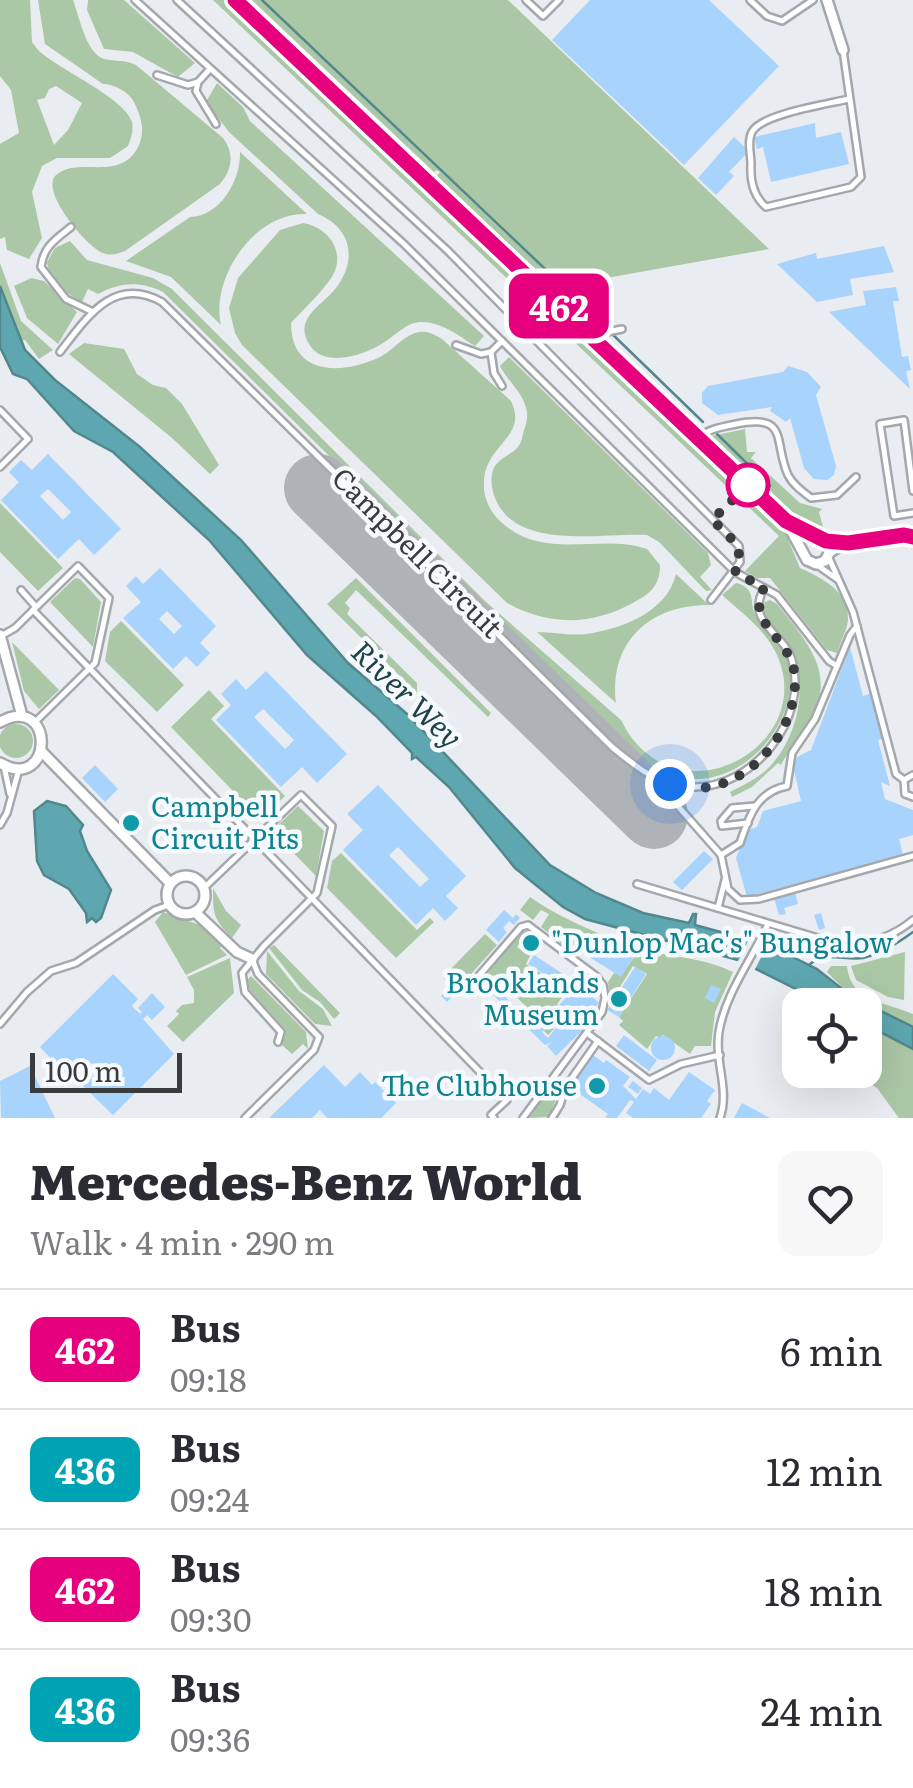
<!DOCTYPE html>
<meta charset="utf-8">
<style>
:root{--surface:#fff;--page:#f7f7f7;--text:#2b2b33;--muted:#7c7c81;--line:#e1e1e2}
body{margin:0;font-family:Literata,serif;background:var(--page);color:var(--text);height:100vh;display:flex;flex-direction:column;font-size:38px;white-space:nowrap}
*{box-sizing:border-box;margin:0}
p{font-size:32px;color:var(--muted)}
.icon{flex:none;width:55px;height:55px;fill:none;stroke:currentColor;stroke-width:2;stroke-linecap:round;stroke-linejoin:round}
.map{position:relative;height:1118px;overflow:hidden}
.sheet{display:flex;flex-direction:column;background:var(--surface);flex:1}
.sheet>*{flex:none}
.badge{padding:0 20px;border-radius:15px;font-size:35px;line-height:65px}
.tools{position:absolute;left:782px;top:988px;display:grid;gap:20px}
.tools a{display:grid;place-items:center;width:100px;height:100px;border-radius:20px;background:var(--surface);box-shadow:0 10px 40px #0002;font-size:50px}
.scale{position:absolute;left:30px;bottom:25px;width:152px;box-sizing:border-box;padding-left:10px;border:5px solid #3a3b3d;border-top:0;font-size:28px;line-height:35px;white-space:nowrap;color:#3a3b3d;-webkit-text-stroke:8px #f6fafe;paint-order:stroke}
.you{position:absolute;width:50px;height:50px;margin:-25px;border:8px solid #fff;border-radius:50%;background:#1a73e8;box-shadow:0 0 0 15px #1a73e833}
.map>.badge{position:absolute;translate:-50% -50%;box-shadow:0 0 0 5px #fff}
.round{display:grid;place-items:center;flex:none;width:105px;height:105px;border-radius:20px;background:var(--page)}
.headline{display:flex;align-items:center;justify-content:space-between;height:170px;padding:0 30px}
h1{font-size:48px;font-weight:800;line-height:75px}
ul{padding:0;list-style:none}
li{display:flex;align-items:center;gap:30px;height:120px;padding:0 30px;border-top:2px solid var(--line)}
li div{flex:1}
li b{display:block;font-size:38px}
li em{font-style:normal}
li .badge{min-width:110px;font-weight:700;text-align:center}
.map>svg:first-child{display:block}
</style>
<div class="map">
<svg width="913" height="1118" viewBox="0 0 913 1118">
<rect width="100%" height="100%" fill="#e9edf1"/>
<g fill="#abc8a6" fill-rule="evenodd">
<path d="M0,0H30L32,42L38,50C59,70 124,97 132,122C134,130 131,138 128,146L110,158H57L42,166L32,192L42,238L29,259L7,250L5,237L0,239V144L19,133L11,90L0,76ZM56,86L82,103L68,130L54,145L37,100L45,98L49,89Z"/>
<path d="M38,0H73C79,16 86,53 104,59C115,62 125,59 136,65L223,138C235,154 232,170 220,184L125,251C118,254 111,256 103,253C88,248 39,191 56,175C79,155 121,184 139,145C146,130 140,114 134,102C128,91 113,84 103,84L45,44Z"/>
<polygon points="88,0 124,0 195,63 178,77 133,52 104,49 87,10"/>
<path d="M213,0H227L783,527L800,568C821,578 849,590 848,620C847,630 840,643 837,653L827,650L770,578H757L745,571L779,536Z"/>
<polygon points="252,0 508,0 769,249 584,282 545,279 437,176 440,172 436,170 434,172"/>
<path d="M217,83L243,107L250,121L484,336L475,346C458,335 440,321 419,322C405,324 397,334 386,341C368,354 324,370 309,344C293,318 323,305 336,288C358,259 351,228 318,214L229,132L206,102Z"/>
<path d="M240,152L307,214C255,211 210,278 221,325L171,277L126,261L190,217C221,216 241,179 240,152Z"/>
<path d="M303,223C327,227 346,250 333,275C325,289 303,310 291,323C291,376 342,375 380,357C394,350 404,334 420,332C428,331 435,335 442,339L511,401C529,437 484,445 484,483C483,496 489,509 497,518C541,564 597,532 647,549L660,565C660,588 648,595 629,605C588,626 547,625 507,603L242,345L235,333L229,308L238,278L280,230Z"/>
<path d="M70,241L87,260L153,278L172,289L485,601L621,720C674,828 823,745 775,651C763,628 741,612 722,595L736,583C758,588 748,604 757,619C768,636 788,650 790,671C796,728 740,788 683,778C662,775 645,761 627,750L163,292C140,281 121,282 98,294L88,289L82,302C65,292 50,283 47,262L55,248Z"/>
<polygon points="0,263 21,321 53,350 39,359 25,340 21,341 0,286"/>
<polygon points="31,278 44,281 77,312 58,344 27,318 14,286"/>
<polygon points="84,343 124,349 137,374 153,385 166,388 182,404 219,465 210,474 172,438 69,354"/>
<path d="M509,357L708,553L711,565L700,577L712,590L706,591L659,542L647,535C604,532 513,553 494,495C491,487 490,473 495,466C506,451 519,456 523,434C525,426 528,421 527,412C524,393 508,382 500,366Z"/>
<polygon points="745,429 747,452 756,452 751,458 800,503 822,509 819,512 823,527 793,513 711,436"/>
<polygon points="0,503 63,568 38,591 0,552"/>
<path d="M676,574L709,605C650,605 609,641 616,703L537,632C554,632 570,636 586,634C622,629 667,612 676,574Z"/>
<polygon points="75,578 80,579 101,602 93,647 50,602"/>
<polygon points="356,578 491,713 488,717 356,590 345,603 350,608 347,614 417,683 417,695 407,694 402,678 327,604"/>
<path d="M770,600L777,604C812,648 840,677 804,733C796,745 787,753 781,765L778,763L752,787L732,797L730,792C742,786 754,780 764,772C796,744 810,689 791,649C784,635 770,626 762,613L765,602Z"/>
<polygon points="121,621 184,685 157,712 105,661 110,632"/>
<polygon points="12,642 59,690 39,709 24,691"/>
<polygon points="209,690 224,706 211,719 285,796 261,820 171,727"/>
<circle cx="16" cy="741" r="17"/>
<polygon points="298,806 324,831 316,876 272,831"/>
<polygon points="341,853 417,930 430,918 434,922 396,958 327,888 332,861"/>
<path d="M213,888L226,911L241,925L232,938C213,918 213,915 213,888Z"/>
<path d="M530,897C562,920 620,944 658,953C684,958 709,960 733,972L715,1012L711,1046H695L690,1054L663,1035L660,1038L656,1036L647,1049L619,1025L623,1021L619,1017L647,974L633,966L610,1003L608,982L614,973L621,976L634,957L621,949L615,958L579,929L569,943L578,950L575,954L541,927L549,914L541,910L533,920L520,910Z"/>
<polygon points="163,912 200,925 222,945 220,948 227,955 186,975 155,922"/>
<polygon points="518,931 528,931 517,947 530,956 526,964 568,990 557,1004 563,1011 550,1025 554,1029 548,1035 544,1031 547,1027 494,975 486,982 484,979"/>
<polygon points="485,934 497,945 457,990 443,977"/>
<polygon points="274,945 340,1013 334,1019 320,1002 302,990 269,948"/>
<polygon points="267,951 299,991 323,1009 332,1026 315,1024 266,974"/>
<polygon points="905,952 904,1000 888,997 856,980 851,966"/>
<polygon points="230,958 234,993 183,1042 167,1026 179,1014 176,1011 182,1005 194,1003 194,990 187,977"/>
<path d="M831,966H847C850,1002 886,1002 913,1014V1027L851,996L827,972Z"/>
<polygon points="251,976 306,1032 308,1049 303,1044 292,1054 282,1045 285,1029 250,990 247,980"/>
<polygon points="865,1029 874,1029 913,1050 913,1118 899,1118 877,1088 848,1070 865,1070"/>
<polygon points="552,1086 557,1097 549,1117 529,1118"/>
</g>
<g fill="#5ea7b0" stroke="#53878e" stroke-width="2.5">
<polygon points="0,286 25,350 55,380 140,447 241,540 348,663 407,714 550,865 596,893 643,913 689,923 693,914 696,914 695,925 768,945 817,969 851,996 913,1027 913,1049 865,1024 865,1005 828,1005 738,960 585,919 563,907 515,868 449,787 416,757 412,759 412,753 376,716 307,655 209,540 113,452 74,431 27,379 13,374 0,347"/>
<polygon points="47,801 66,806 83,825 80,831 87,851 111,890 101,918 96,922 92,918 87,922 86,913 69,889 44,875 37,861 34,811"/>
</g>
<polygon fill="#e9edf1" points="751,935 770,940 753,973 736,965"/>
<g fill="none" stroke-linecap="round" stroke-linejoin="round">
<g stroke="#53878e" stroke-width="2.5">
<polyline points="262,0 562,285"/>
<polyline points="577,300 703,422"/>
<polyline points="717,434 770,486"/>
<path d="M809,965C825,950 844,961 863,958C881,954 898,943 913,932"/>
</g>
<polyline stroke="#afb2b6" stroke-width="68" points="318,488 654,815"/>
</g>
<g fill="#a7d3fd" fill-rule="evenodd">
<polygon points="590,0 709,0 779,66 684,165 552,40"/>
<polygon points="815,123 816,138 841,132 849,164 771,182 763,147 757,149 754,137"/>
<polygon points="734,137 749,151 729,172 734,176 716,195 698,178"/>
<polygon points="884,246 894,272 850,279 853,295 817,302 777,264 816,253 817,259"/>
<polygon points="896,287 899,301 893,301 902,357 908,356 911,370 906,371 910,389 829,312 866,305 863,291"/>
<polygon points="788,366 807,372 821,387 816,395 836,466 834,475 827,480 814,479 804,468 790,418 786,422 770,411 772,407 718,415 702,403 702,393 708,386 783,372"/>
<path d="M48,454L121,529L94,555L79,539L58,559L1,500L19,482L9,472L21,460L32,470ZM48,489L71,512L63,520L40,496Z"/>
<path d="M160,568L216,626L200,643L210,653L197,667L186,656L173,669L123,618L141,602L126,586L136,576L143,584ZM167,611L182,626L174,634L159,619Z"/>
<polygon points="850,647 863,696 872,693 884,739 878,740 890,786 881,782 885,799 913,810 913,835 899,839 903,855 747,897 736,858 747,830 757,827 763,811 801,801 793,766 797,757 811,750"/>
<path d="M266,671L347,754L317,783L302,767L281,787L216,720L231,705L221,694L236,679L246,690ZM263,709L294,740L285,749L254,717Z"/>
<polygon points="95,765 118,789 105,802 82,778"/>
<path d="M378,785L466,876L446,896L458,908L445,921L433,908L416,925L343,850L363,830L347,814ZM398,847L429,879L420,887L389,855Z"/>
<polygon points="125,814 141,830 138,833 121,817"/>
<polygon points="704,851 713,859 682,890 673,882"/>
<polygon points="795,892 798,904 784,908 786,914 779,915 774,898"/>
<polygon points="504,910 513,918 516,914 520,918 514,925 509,921 503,928 507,932 499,942 486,930"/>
<polygon points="821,913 825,928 819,930 814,915"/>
<polygon points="578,929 615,959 621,949 633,958 621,977 569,944"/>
<polygon points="529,933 539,939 528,954 521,950"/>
<polygon points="534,955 577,983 571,991 528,964"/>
<polygon points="635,967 646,974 619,1017 607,1010"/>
<polygon points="113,974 138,999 132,1006 140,1014 142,1012 138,1008 152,993 165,1007 152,1020 147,1015 143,1019 174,1054 113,1115 83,1086 98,1071 88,1060 70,1078 40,1047"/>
<polygon points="489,981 539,1030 545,1024 548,1026 542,1032 548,1038 556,1028 552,1025 565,1012 577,1021 559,1005 579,984 599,1003 590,1013 595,1018 556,1056 547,1046 552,1042 545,1045 484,986"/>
<polygon points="711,985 721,989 714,1003 705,998"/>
<polygon points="449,987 456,993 447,1002 441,996"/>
<polygon points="624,1035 657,1060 649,1071 616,1046"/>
<circle cx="663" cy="1048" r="12"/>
<polygon points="593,1055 604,1063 606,1060 630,1077 623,1086 636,1099 643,1089 650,1094 654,1088 669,1100 689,1072 715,1090 707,1101 711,1104 701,1118 633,1118 626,1113 634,1102 630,1100 617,1118 605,1118 608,1114 570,1087"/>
<polygon points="324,1065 345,1087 360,1072 372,1085 375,1082 396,1103 381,1118 327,1118 320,1110 312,1118 269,1118"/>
<polygon points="30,1066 55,1118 1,1118 0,1081"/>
<polygon points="633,1081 642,1088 638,1094 628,1087"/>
<polygon points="742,1103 770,1118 734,1118"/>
</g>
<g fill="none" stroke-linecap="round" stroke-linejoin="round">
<defs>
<g id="service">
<polyline points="135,0 404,244 735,572 777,595 829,661 837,666"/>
<polyline points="177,0 448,251 739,546 740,562 711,600"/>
<polyline points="526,0 543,16 559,0"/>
<polyline points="750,0 767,16 782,21 813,0"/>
<path d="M843,50L861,177L851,187L766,207C753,196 750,181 751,164C751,154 747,141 752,132C761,114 828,104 849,99"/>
<polyline points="210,69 198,82 196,91 216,124"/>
<polyline points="157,75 188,85 198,82"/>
<path d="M71,227C56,239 43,247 41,267L66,299L93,312"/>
<polyline points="595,340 602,333 622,329"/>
<polyline points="502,341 491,352 494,373 502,386"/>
<polyline points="456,345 481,354 491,352"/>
<path d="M60,352C87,317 114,275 162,302L612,747C636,767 659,786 692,787C753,789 809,719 792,660C783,631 745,624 764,588"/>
<polyline points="0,410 28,439 0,467"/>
<path d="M698,437C709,429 722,427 736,424C790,413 773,442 788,475C793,485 803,492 811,498L837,495L856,477"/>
<polyline points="913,491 904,420 880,424 894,516 913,513"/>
<polyline points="827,541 848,543 904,535 913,537"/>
<polyline points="829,555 848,543"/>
<polyline points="829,558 853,612 896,774 904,780"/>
<polyline points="817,565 837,579"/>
<polyline points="21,590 36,607"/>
<polyline points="33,610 507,1100 491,1115 494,1118"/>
<polyline points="1,636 15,628 78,566 109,598 95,663 34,723"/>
<polyline points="4,766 10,794"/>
<polyline points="913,775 904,780 905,794 913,797"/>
<polyline points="654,779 721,855"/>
<polyline points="748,823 722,826 721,821 732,808 755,806"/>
<polyline points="0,825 7,813 19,769"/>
<path d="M740,843C749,817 756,792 787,786L792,753L815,719L850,635L857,626"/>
<polyline points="740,843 721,855 728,889 740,900 759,899 913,856"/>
<path d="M637,884L838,944C867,946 891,938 913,920"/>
<polyline points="204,888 301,795 332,826 317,893 264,946 242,973 245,992 281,1032 278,1042"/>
<polyline points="718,908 725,880"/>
<polyline points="470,986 521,927 528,925 596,976 603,985 605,998 602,1012 523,1118"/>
<polyline points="0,1024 27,992 51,971 76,963 155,910 169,905"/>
<polyline points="587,1033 649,1080 681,1064 720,1055"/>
<polyline points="245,1118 314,1050 319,1037 258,974 252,959"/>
<polyline points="552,1118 560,1105 565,1088 598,1041"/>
<path d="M720,1118C730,1089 714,1061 719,1032C725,994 752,959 768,924"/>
</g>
<g id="minor">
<polyline points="235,0 786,521 826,541 830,551 825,561 816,564 807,560 786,521"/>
<polyline points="827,0 843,50"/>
<polyline points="0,635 22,716"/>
<path d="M0,722C56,692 54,794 0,763"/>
<polyline points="41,751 170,883"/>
<circle cx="186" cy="895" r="19"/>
<polyline points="195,912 237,952 252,959"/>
</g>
</defs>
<use href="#service" stroke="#a4a8ac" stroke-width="10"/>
<use href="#minor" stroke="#a4a8ac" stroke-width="14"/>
<use href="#service" stroke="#fff" stroke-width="5"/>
<use href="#minor" stroke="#fff" stroke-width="9"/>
</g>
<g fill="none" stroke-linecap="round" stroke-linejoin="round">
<defs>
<polyline id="line" points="235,0 786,521 826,541 848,543 904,535 913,537"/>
</defs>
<use href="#line" stroke="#fff" stroke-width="22"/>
<use href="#line" stroke="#e6007e" stroke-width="15"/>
<path stroke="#3a3b3d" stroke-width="10" stroke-dasharray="0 18" d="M670,784C682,786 695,789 709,787C757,779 797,726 795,678C793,637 744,625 764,588L735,572C748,549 728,535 712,520L748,485"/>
</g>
<circle fill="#fff" stroke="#e6007e" stroke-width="5" cx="748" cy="485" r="20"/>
<g fill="#0f9aa8" stroke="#f6fafe" stroke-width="4">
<circle cx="131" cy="823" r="10"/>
<circle cx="531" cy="943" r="10"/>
<circle cx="619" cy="999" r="10"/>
<circle cx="597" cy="1086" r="10"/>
</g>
<g text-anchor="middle" stroke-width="9" stroke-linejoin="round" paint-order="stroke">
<g font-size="28" fill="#3a3b3d" stroke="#f6fafe">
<text transform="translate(417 553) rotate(45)" y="10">Campbell Circuit</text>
</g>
<g font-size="28" fill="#0d838f" stroke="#f6fafe" text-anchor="start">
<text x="151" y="817">Campbell<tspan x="151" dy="32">Circuit Pits</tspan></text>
<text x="551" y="953">"Dunlop Mac's" Bungalow</text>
<text x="599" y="993" text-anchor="end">Brooklands<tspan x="599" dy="32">Museum</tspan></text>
<text x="577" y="1096" text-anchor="end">The Clubhouse</text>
</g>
<g font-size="30" font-style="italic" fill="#1f4347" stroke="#f6fafe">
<text transform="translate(406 695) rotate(44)" y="10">River Wey</text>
</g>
</g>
</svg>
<div class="tools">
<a><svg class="icon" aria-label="locate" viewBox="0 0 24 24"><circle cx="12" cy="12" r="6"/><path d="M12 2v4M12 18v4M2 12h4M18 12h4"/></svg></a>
</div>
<div class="scale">100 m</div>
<div class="you" style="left:670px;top:784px"></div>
<b class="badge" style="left:559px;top:306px;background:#e6007e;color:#fff">462</b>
</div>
<section class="sheet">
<div class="headline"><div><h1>Mercedes-Benz World</h1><p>Walk · 4 min · 290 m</p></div><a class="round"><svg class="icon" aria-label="heart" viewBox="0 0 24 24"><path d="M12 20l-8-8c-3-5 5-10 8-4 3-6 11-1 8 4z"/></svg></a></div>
<ul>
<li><span class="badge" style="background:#e6007e;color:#fff">462</span><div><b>Bus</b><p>09:18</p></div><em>6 min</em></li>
<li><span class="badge" style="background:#00a3b4;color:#fff">436</span><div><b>Bus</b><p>09:24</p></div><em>12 min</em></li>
<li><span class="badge" style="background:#e6007e;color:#fff">462</span><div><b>Bus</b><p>09:30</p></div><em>18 min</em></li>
<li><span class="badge" style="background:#00a3b4;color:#fff">436</span><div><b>Bus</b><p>09:36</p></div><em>24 min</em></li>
</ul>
</section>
